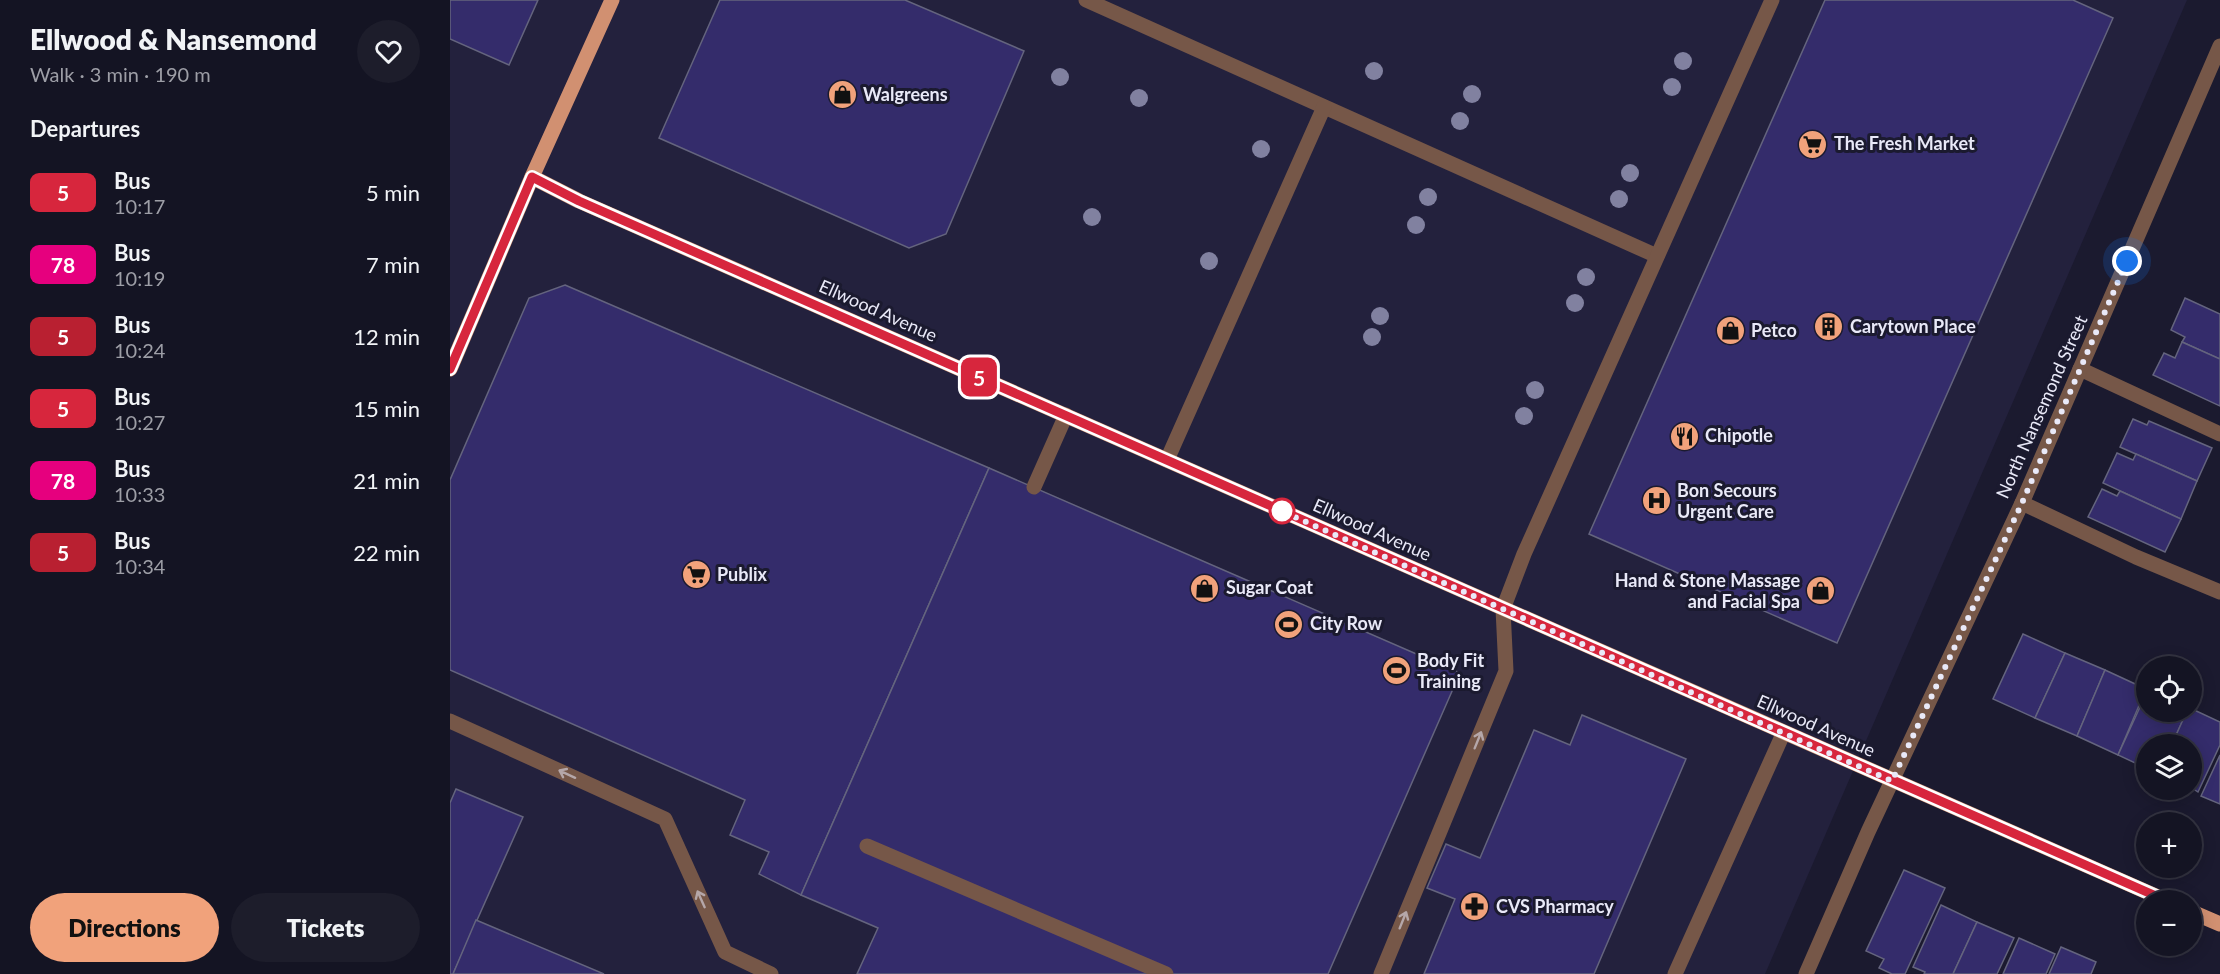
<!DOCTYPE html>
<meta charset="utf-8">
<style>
:root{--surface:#141423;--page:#1d1d2b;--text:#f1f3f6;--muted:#9d9ea6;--line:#333341;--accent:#f1a27b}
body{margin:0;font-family:Lato,sans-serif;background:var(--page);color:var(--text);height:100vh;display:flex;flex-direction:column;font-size:22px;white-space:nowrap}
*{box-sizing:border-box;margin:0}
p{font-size:20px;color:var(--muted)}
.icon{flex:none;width:33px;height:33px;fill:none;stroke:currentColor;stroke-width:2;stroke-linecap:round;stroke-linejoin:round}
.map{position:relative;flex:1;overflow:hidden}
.drawer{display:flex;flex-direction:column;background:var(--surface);width:450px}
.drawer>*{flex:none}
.badge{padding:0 12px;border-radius:9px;font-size:21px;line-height:39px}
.buttons{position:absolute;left:1686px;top:656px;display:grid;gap:12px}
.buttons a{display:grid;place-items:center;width:66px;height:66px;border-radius:50%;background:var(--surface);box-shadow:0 3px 15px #0003,0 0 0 2px var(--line);font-size:30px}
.you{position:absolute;width:30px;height:30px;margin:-15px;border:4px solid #fff;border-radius:50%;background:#1a73e8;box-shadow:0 0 0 9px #1a73e833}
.map>.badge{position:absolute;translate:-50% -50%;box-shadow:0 0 0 3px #fff}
h2{padding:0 30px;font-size:22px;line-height:54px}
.round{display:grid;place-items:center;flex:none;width:63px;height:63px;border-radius:32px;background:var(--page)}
.overview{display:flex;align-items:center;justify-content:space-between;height:102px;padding:0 30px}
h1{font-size:28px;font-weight:800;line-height:45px}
.action{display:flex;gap:12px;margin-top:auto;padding:12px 30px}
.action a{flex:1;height:69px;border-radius:36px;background:var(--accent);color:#111;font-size:24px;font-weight:800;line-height:69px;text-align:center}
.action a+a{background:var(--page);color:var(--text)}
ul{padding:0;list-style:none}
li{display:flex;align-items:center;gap:18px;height:72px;padding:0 30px}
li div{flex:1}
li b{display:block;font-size:22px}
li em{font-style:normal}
li .badge{min-width:66px;font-weight:700;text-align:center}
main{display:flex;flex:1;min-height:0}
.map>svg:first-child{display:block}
</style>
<main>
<section class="drawer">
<div class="overview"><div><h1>Ellwood &amp; Nansemond</h1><p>Walk · 3 min · 190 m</p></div><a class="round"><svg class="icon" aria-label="heart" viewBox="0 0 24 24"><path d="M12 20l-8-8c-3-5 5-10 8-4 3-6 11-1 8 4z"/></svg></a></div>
<h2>Departures</h2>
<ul>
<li><span class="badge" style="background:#d7263d;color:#fff">5</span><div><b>Bus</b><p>10:17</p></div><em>5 min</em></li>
<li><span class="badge" style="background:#e6007e;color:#fff">78</span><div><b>Bus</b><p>10:19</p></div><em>7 min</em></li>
<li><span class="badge" style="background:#b92031;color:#fff">5</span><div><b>Bus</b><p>10:24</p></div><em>12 min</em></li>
<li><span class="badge" style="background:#d7263d;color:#fff">5</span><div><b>Bus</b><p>10:27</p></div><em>15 min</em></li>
<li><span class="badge" style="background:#e6007e;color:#fff">78</span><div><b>Bus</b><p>10:33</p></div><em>21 min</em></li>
<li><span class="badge" style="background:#b92031;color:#fff">5</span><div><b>Bus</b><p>10:34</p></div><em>22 min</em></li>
</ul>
<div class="action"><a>Directions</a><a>Tickets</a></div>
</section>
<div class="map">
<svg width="1770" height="974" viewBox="0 0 1770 974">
<rect width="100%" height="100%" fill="#1b1a2f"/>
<polygon fill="#23213d" points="0,0 1737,0 1315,974 0,974"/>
<g fill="#342c6b" stroke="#64647e" stroke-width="1.5">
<polygon points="0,0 88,0 59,65 0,39"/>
<polygon points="270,0 455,0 574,51 496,234 459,248 209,138"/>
<polygon points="1375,0 1623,0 1663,18 1387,643 1139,534"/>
<polygon points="115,285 539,468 351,895 309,874 319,852 280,835 295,800 0,670 0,480 79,298"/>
<polygon points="1735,298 1770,314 1770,359 1732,342 1735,337 1721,330"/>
<polygon points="1732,342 1770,359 1770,406 1703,375 1714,353 1725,358"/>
<polygon points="1683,419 1697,425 1699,421 1762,448 1747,481 1670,447"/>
<polygon points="1667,453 1683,460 1686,454 1747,481 1731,519 1653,483"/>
<polygon points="539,468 1010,673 878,974 407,974 428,928 351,895"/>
<polygon points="1652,489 1667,496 1670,491 1731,519 1715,552 1638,517"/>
<polygon points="1573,634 1615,653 1585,718 1543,699"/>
<polygon points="1615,653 1655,670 1627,736 1585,718"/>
<polygon points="1655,670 1696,689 1668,755 1627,736"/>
<polygon points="1696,694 1696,711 1737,711 1722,744 1696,744 1696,768 1668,755"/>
<polygon points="1742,709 1770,722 1770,745 1748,792 1742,788 1742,744 1722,744 1737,711"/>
<polygon points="1132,715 1236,759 1144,974 974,974 1005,899 977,888 996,844 1030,858 1084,730 1120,745"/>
<polygon points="1770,755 1770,804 1751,796"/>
<polygon points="6,789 73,817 3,974 0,974 0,803"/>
<polygon points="1454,870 1495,888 1455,974 1442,974 1429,968 1434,959 1416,951"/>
<polygon points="1491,905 1527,922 1503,974 1474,974 1475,972 1463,967"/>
<polygon points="26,920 154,974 3,974"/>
<polygon points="1527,922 1564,938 1547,974 1503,974"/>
<polygon points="1569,938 1605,954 1596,974 1553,974"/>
<polygon points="1611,947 1646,962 1641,974 1599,974"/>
</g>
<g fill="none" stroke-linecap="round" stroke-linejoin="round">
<g stroke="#765748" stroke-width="15">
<polyline points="636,0 1207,256"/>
<polyline points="1630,369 1770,434"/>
<polyline points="717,460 874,107"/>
<polyline points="584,487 616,415"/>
<polyline points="1572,503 1686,557 1770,592"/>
<polyline points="0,721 215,819 275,952 321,974"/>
<polyline points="417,846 716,974"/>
<polyline points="931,974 1056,671 1053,609 1074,554 1322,0"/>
<polyline points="1225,974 1333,734"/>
<polyline points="1356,974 1418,832 1572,503 1770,46"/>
</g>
<g stroke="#d19071" stroke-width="15">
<polyline points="82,177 129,201 1715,900"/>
<polyline points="0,369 82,177 162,0"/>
<polyline points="1742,912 1770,924"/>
</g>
</g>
<g fill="#8181a0">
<circle cx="1233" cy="61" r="9"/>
<circle cx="924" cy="71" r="9"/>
<circle cx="610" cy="77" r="9"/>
<circle cx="1222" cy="87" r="9"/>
<circle cx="1022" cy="94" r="9"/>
<circle cx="689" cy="98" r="9"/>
<circle cx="1010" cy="121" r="9"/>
<circle cx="811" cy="149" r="9"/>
<circle cx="1180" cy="173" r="9"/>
<circle cx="978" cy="197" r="9"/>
<circle cx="1169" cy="199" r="9"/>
<circle cx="642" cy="217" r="9"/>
<circle cx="966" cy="225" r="9"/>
<circle cx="759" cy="261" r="9"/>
<circle cx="1136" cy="277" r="9"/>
<circle cx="1125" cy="303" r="9"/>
<circle cx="930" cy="316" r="9"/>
<circle cx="922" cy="337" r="9"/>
<circle cx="1085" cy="390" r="9"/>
<circle cx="1074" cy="416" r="9"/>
</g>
<defs><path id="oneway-shaft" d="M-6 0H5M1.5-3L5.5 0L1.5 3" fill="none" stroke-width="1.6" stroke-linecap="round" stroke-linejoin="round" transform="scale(1.5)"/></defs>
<g stroke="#b5a7a9">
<use href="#oneway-shaft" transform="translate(1028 740) rotate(-68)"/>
<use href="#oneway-shaft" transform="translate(117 774) rotate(-155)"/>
<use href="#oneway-shaft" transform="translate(251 899) rotate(-114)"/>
<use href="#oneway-shaft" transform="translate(953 920) rotate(-68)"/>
</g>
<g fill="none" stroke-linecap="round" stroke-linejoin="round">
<defs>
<polyline id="line" points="0,369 82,177 129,201 1715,900"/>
</defs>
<use href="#line" stroke="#fff" stroke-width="14"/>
<use href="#line" stroke="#d7263d" stroke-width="9"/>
<polyline stroke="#e9e9f8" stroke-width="6" stroke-dasharray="0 10.8" points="832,511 829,510 1442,781 1572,503 1677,261"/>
</g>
<defs>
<symbol id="shop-disc" viewBox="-11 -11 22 22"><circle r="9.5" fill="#f1a27b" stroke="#1b1a2f"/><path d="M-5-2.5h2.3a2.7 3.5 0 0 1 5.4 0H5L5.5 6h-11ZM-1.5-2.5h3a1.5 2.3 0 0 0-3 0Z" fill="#111"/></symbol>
<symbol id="supermarket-disc" viewBox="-11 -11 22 22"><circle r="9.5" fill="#f1a27b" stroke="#1b1a2f"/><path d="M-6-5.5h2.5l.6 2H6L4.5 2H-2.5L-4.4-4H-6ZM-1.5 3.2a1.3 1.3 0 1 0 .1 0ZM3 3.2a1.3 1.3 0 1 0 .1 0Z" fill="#111"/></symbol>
<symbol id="building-disc" viewBox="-11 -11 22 22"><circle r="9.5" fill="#f1a27b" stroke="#1b1a2f"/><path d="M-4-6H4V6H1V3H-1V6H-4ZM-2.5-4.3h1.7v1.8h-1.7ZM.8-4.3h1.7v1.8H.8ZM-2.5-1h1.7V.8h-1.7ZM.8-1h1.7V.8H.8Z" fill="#111"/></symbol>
<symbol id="restaurant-disc" viewBox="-11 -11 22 22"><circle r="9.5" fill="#f1a27b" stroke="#1b1a2f"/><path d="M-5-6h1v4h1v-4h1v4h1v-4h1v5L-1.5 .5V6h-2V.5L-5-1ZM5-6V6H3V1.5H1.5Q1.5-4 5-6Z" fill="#111"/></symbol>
<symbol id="hospital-disc" viewBox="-11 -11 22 22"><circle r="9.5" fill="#f1a27b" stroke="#1b1a2f"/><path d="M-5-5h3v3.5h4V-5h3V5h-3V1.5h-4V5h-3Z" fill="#111"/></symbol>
<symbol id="stadium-disc" viewBox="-11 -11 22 22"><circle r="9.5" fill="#f1a27b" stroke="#1b1a2f"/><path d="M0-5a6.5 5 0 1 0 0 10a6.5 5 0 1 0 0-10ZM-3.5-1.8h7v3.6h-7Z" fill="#111"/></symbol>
<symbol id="pharmacy-disc" viewBox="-11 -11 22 22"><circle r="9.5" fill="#f1a27b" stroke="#1b1a2f"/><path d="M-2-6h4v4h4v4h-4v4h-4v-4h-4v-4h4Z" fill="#111"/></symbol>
</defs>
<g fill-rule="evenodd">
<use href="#shop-disc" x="376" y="78" width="33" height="33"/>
<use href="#supermarket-disc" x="1346" y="128" width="33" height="33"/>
<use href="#building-disc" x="1362" y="310" width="33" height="33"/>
<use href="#shop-disc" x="1264" y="314" width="33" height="33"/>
<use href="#restaurant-disc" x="1218" y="420" width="33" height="33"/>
<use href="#hospital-disc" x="1190" y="484" width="33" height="33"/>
<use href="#supermarket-disc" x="230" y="558" width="33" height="33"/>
<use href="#shop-disc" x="738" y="572" width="33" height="33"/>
<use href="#shop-disc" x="1354" y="574" width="33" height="33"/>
<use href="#stadium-disc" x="822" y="608" width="33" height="33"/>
<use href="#stadium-disc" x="930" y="654" width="33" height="33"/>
<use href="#pharmacy-disc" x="1008" y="890" width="33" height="33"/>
</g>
<circle fill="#fff" stroke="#d7263d" stroke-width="3" cx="832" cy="511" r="12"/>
<g text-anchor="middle" stroke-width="6" stroke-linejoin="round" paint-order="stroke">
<g font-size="18" font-weight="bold" fill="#e9e9f8" stroke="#1b1a2f" text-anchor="start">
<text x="413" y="101">Walgreens</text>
<text x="1384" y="150">The Fresh Market</text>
<text x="1400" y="333">Carytown Place</text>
<text x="1301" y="337">Petco</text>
<text x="1255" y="442">Chipotle</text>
<text x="1227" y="497">Bon Secours<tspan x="1227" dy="21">Urgent Care</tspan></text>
<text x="267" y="581">Publix</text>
<text x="1350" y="587" text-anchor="end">Hand &amp; Stone Massage<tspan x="1350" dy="21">and Facial Spa</tspan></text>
<text x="776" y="594">Sugar Coat</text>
<text x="860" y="630">City Row</text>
<text x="967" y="667">Body Fit<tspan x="967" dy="21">Training</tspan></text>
<text x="1046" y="913">CVS Pharmacy</text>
</g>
<g font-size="18" fill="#e9e9f8" stroke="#1b1a2f">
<text transform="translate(428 311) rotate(24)" y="6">Ellwood Avenue</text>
<text transform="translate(1592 407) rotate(-66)" y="6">North Nansemond Street</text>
<text transform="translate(922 530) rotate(24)" y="6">Ellwood Avenue</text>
<text transform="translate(1366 726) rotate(24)" y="6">Ellwood Avenue</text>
</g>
</g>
</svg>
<div class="buttons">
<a><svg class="icon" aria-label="locate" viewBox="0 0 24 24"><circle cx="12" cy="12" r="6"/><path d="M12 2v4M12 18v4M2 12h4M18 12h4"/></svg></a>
<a><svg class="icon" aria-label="layers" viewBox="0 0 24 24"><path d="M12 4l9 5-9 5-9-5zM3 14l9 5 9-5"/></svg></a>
<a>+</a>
<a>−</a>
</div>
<div class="you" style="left:1677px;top:261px"></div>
<b class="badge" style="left:529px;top:377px;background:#d7263d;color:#fff">5</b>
</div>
</main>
